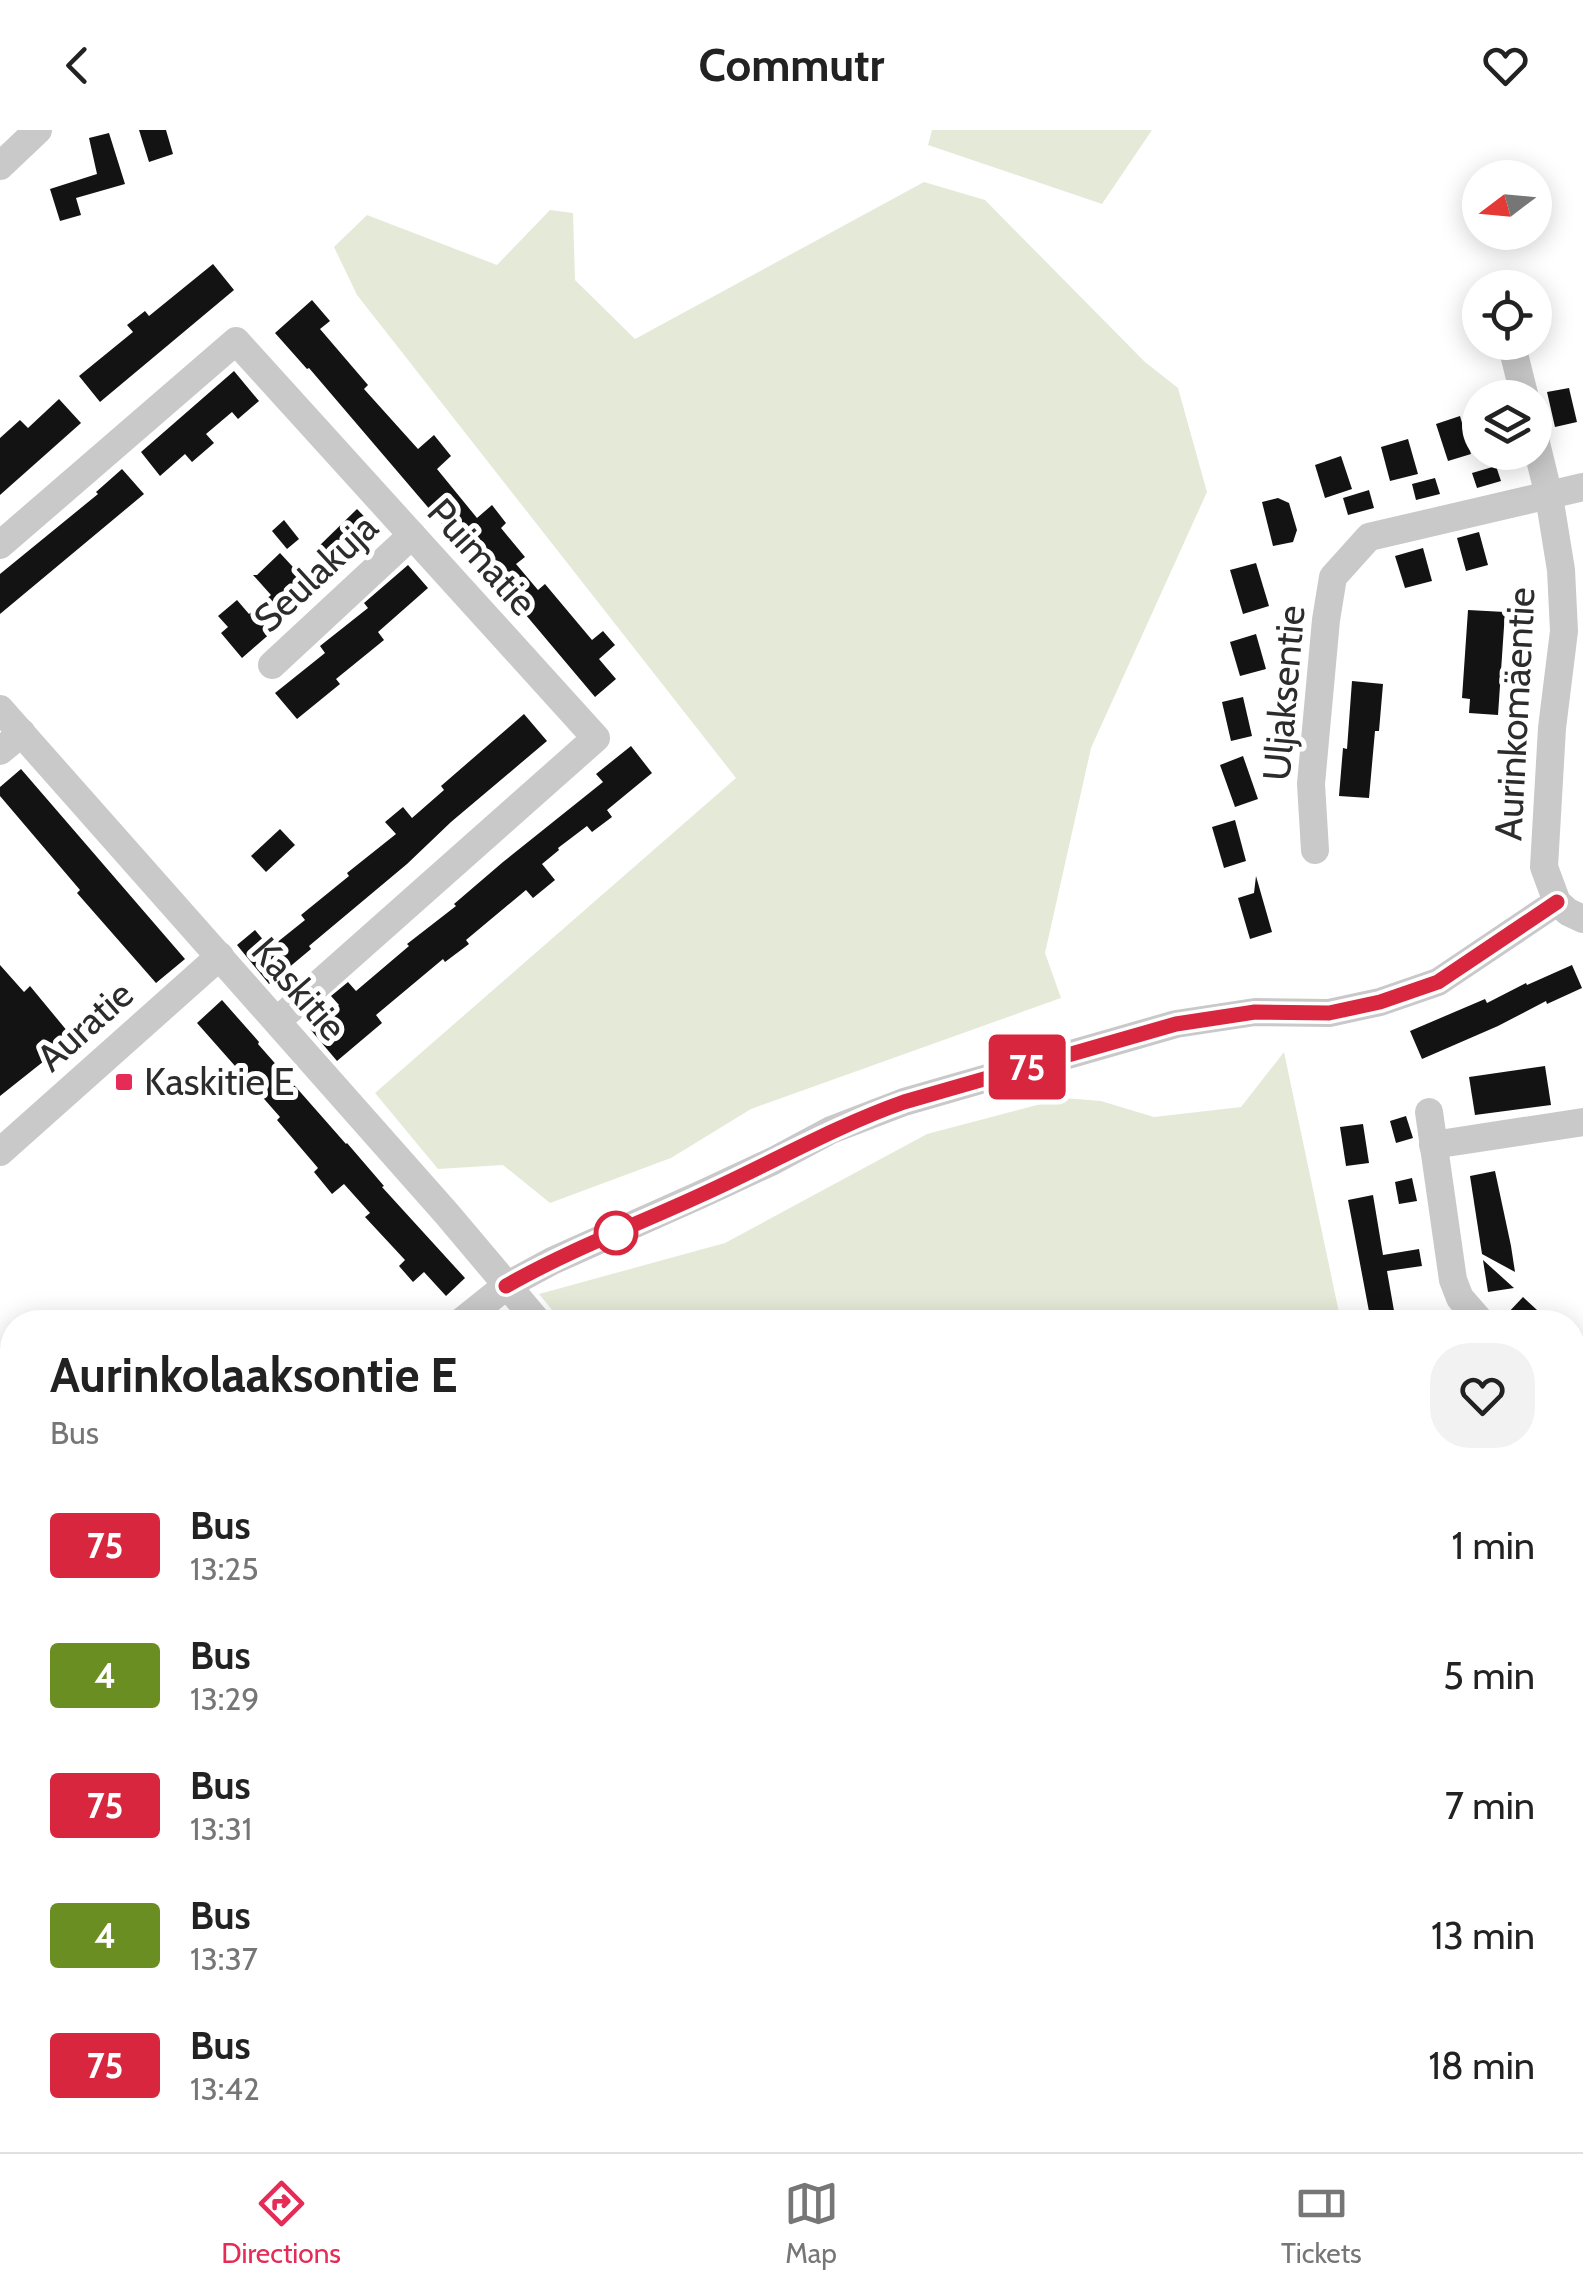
<!DOCTYPE html>
<meta charset="utf-8">
<style>
:root{--surface:#fff;--page:#f2f2f2;--text:#222;--muted:#767676;--line:#e0e0e0;--accent:#e52b56}
body{margin:0;font-family:Cabin,sans-serif;background:var(--page);color:var(--text);height:100vh;display:flex;flex-direction:column;font-size:38px;white-space:nowrap}
*{box-sizing:border-box;margin:0}
p{font-size:32px;color:var(--muted)}
.icon{flex:none;width:55px;height:55px;fill:none;stroke:currentColor;stroke-width:2;stroke-linecap:round;stroke-linejoin:round}
.map{position:relative;flex:1;overflow:hidden}
.sheet{position:absolute;left:0px;top:1180px;width:1585px;height:842px;display:flex;flex-direction:column;background:var(--surface);border-radius:40px 40px 0 0;box-shadow:0 5px 25px #0003}
.sheet>*{flex:none}
.badge{padding:0 20px;border-radius:8px;font-size:35px;line-height:65px}
.needle{width:65px;rotate:254deg}
.buttons{position:absolute;left:1462px;top:30px;display:grid;gap:20px}
.buttons a{display:grid;place-items:center;width:90px;height:90px;border-radius:50%;background:var(--surface);box-shadow:0 5px 25px #0003;font-size:50px}
.map>.badge{position:absolute;translate:-50% -50%;box-shadow:0 0 0 5px #fff}
.round{display:grid;place-items:center;flex:none;width:105px;height:105px;border-radius:40px;background:var(--page)}
.headline{display:flex;align-items:center;justify-content:space-between;height:170px;padding:0 50px}
h1{font-size:48px;font-weight:700;line-height:75px}
ul{padding:0;list-style:none}
li{display:flex;align-items:center;gap:30px;height:130px;padding:0 50px}
li div{flex:1}
li b{display:block;font-size:38px}
li em{font-style:normal}
li .badge{min-width:110px;font-weight:700;text-align:center}
header{display:flex;justify-content:space-between;align-items:center;height:130px;padding:0 50px;background:var(--surface);font-size:45px;font-weight:700}
.dock{display:flex;justify-content:space-around;align-items:center;height:140px;border-top:2px solid var(--line);background:var(--surface);font-size:28px;color:var(--muted)}
.dock a{display:grid;justify-items:center;gap:5px}
.dock .selected{color:var(--accent)}
.map>svg:first-child{display:block}
</style>
<header><svg class="icon" aria-label="back" viewBox="0 0 24 24"><path d="M15 5l-7 7 7 7"/></svg>Commutr<svg class="icon" aria-label="heart" viewBox="0 0 24 24"><path d="M12 20l-8-8c-3-5 5-10 8-4 3-6 11-1 8 4z"/></svg></header>
<div class="map">
<svg width="1583" height="2022" viewBox="0 0 1583 2022">
<rect width="100%" height="100%" fill="#fff"/>
<g fill="#e5ead8">
<polygon points="932,0 1152,0 1102,74 928,15"/>
<polygon points="924,52 985,70 1145,232 1178,258 1207,362 1091,618 1045,823 1061,868 751,979 671,1028 550,1073 503,1035 438,1039 375,963 736,648 357,165 334,117 367,85 497,135 550,80 573,83 575,150 635,209"/>
<polygon points="1284,922 1341,1192 562,1192 539,1164 725,1113 927,1004 1064,968 1101,971 1154,987 1241,977"/>
<polygon points="716,2010 1430,2010 1437,2022 705,2022"/>
</g>
<g fill="#131313">
<polygon points="139,0 166,0 173,24 149,32"/>
<polygon points="109,3 125,54 76,68 81,85 60,91 50,59 97,44 89,8"/>
<polygon points="213,134 234,160 100,272 79,246 133,202 127,195 145,181 149,186"/>
<polygon points="312,170 330,191 320,199 368,255 364,259 418,319 434,305 451,326 437,339 477,388 492,375 506,393 501,398 525,427 516,434 538,460 545,454 592,510 603,501 615,515 599,529 616,549 595,567 477,427 473,430 309,238 307,239 275,203"/>
<polygon points="234,241 259,271 238,289 232,282 206,304 214,313 192,332 185,324 160,346 141,322"/>
<polygon points="1569,258 1577,292 1555,297 1547,262"/>
<polygon points="59,269 81,293 0,365 0,308 20,290 28,298"/>
<polygon points="1460,286 1471,324 1448,331 1436,294"/>
<polygon points="1408,309 1418,344 1390,351 1381,317"/>
<polygon points="1341,326 1352,359 1325,368 1315,335"/>
<polygon points="1496,336 1501,351 1477,358 1472,343"/>
<polygon points="122,339 144,364 0,484 0,444 98,364 96,362"/>
<polygon points="1435,348 1440,364 1416,370 1412,354"/>
<polygon points="1369,360 1374,378 1348,385 1343,368"/>
<polygon points="1278,368 1289,373 1297,400 1293,412 1273,416 1262,372"/>
<polygon points="357,379 379,402 339,442 316,419"/>
<polygon points="284,390 299,409 287,419 272,401"/>
<polygon points="1479,402 1488,435 1466,441 1457,408"/>
<polygon points="1423,418 1432,451 1405,458 1395,426"/>
<polygon points="280,423 317,463 242,528 221,503 228,497 218,486 237,470 249,484 271,465 253,445 257,445"/>
<polygon points="1256,433 1269,476 1243,484 1230,440"/>
<polygon points="408,435 428,458 378,502 384,510 336,549 340,554 297,589 275,563 325,523 320,516 368,478 364,473"/>
<polygon points="1468,480 1505,482 1498,585 1469,583 1470,569 1462,568"/>
<polygon points="1282,499 1301,500 1300,522 1281,522"/>
<polygon points="1256,504 1266,539 1240,546 1230,512"/>
<polygon points="1352,551 1383,554 1379,601 1375,601 1369,668 1339,666 1343,618 1347,619"/>
<polygon points="1280,563 1297,563 1297,591 1280,590"/>
<polygon points="1243,567 1252,606 1231,611 1222,572"/>
<polygon points="524,584 547,611 451,692 407,734 309,816 311,819 269,854 237,815 255,800 270,818 305,790 301,785 349,746 347,743 396,704 385,692 403,677 412,688 444,660 441,656"/>
<polygon points="631,616 652,643 607,680 612,687 592,702 587,696 558,718 559,720 542,734 555,750 533,768 526,760 466,810 469,814 445,832 443,829 376,885 382,893 337,931 310,899 339,875 331,866 348,852 356,861 409,816 407,814 456,776 454,774 503,732 603,652 596,644"/>
<polygon points="1243,626 1258,669 1235,677 1220,635"/>
<polygon points="21,639 185,829 156,853 77,763 80,760 0,666 0,657"/>
<polygon points="1235,690 1246,731 1224,738 1212,697"/>
<polygon points="280,699 295,715 266,742 251,726"/>
<polygon points="1256,746 1272,802 1250,809 1238,768 1254,763"/>
<polygon points="0,835 24,862 30,856 73,908 0,966"/>
<polygon points="1572,835 1582,858 1547,874 1546,871 1498,896 1422,929 1410,901 1485,869 1487,873 1526,853 1527,855"/>
<polygon points="222,870 259,912 258,914 346,1014 347,1013 384,1056 382,1057 465,1148 446,1166 424,1142 413,1152 399,1136 405,1130 365,1087 370,1083 344,1054 332,1064 314,1042 318,1038 277,990 280,987 197,893"/>
<polygon points="1545,936 1551,975 1475,985 1469,947"/>
<polygon points="1406,986 1413,1008 1396,1013 1390,991"/>
<polygon points="1363,994 1369,1033 1346,1036 1340,997"/>
<polygon points="1495,1041 1511,1116 1515,1142 1482,1124 1470,1046"/>
<polygon points="1412,1048 1417,1071 1399,1074 1395,1052"/>
<polygon points="1373,1065 1383,1125 1419,1119 1422,1136 1387,1141 1396,1192 1371,1192 1355,1107 1348,1070"/>
<polygon points="1483,1130 1514,1158 1488,1162"/>
<polygon points="1523,1167 1550,1192 1514,1192 1506,1185"/>
</g>
<g fill="none" stroke-linecap="round" stroke-linejoin="round">
<g stroke="#c9c9c9" stroke-width="28">
<polyline points="0,36 38,0"/>
<polyline points="1511,212 1525,268"/>
<polyline points="1535,309 1549,366 1561,440 1564,501 1552,598 1544,737 1557,772 1568,782 1583,789"/>
<polyline points="0,415 236,211 596,608 277,891"/>
<polyline points="272,535 412,405"/>
<polyline points="0,579 447,1084 538,1192"/>
<polyline points="0,621 22,603"/>
<polyline points="1315,720 1311,654 1326,490 1333,447 1369,407 1583,357"/>
<polyline points="1429,982 1453,1150 1460,1168 1481,1192"/>
<polyline points="1433,1015 1583,992"/>
<polyline points="0,1022 220,826"/>
<polyline points="461,1192 506,1156 552,1131 702,1064 773,1031 831,1000 904,972 1176,894 1255,882 1329,883 1380,872 1438,852 1557,772"/>
<polyline points="1572,1262 1583,1245"/>
<polyline points="1572,1604 1583,1601"/>
<polyline points="0,1831 12,1845"/>
<polyline points="157,2010 168,2022"/>
<polyline points="582,2010 592,2022"/>
<polyline points="1463,2010 1472,2022"/>
<polyline points="189,2022 203,2010"/>
</g>
</g>
<g fill="none" stroke-linecap="round" stroke-linejoin="round">
<defs>
<path id="line" d="M506,1156C569,1120 636,1095 701,1065C770,1034 833,997 904,972L1176,894L1255,882L1329,883L1380,872L1438,852L1557,772"/>
</defs>
<use href="#line" stroke="#fff" stroke-width="22"/>
<use href="#line" stroke="#d7263d" stroke-width="15"/>
</g>
<rect fill="#e52b56" stroke="#fff" stroke-width="4" x="114" y="942" width="20" height="20" rx="5"/>
<circle fill="#fff" stroke="#d7263d" stroke-width="5" cx="616" cy="1103" r="20"/>
<g text-anchor="middle" stroke-width="10" stroke-linejoin="round" paint-order="stroke">
<g font-size="38" fill="#2c2c2c" stroke="#fff">
<text transform="translate(482 427) rotate(48)" y="13">Puimatie</text>
<text transform="translate(316 443) rotate(-43)" y="13">Seulakuja</text>
<text transform="translate(1284 563) rotate(-85)" y="13">Uljaksentie</text>
<text transform="translate(1515 584) rotate(-87)" y="13">Aurinkomäentie</text>
<text transform="translate(299 859) rotate(49)" y="13">Kaskitie</text>
<text transform="translate(85 896) rotate(-42)" y="13">Auratie</text>
</g>
<g font-size="38" fill="#2c2c2c" stroke="#fff" text-anchor="start">
<text x="144" y="965">Kaskitie E</text>
</g>
</g>
</svg>
<div class="buttons">
<a><svg class="needle" viewBox="-14 -14 28 28"><path d="M0-13l5 13h-10z" fill="#e53935"/><path d="M0 13l5-13h-10z" fill="#767676"/></svg></a>
<a><svg class="icon" aria-label="locate" viewBox="0 0 24 24"><circle cx="12" cy="12" r="6"/><path d="M12 2v4M12 18v4M2 12h4M18 12h4"/></svg></a>
<a><svg class="icon" aria-label="layers" viewBox="0 0 24 24"><path d="M12 4l9 5-9 5-9-5zM3 14l9 5 9-5"/></svg></a>
</div>
<b class="badge" style="left:1027px;top:937px;background:#d7263d;color:#fff">75</b>
<section class="sheet">
<div class="headline"><div><h1>Aurinkolaaksontie E</h1><p>Bus</p></div><a class="round"><svg class="icon" aria-label="heart" viewBox="0 0 24 24"><path d="M12 20l-8-8c-3-5 5-10 8-4 3-6 11-1 8 4z"/></svg></a></div>
<ul>
<li><span class="badge" style="background:#d7263d;color:#fff">75</span><div><b>Bus</b><p>13:25</p></div><em>1 min</em></li>
<li><span class="badge" style="background:#6b8e23;color:#fff">4</span><div><b>Bus</b><p>13:29</p></div><em>5 min</em></li>
<li><span class="badge" style="background:#d7263d;color:#fff">75</span><div><b>Bus</b><p>13:31</p></div><em>7 min</em></li>
<li><span class="badge" style="background:#6b8e23;color:#fff">4</span><div><b>Bus</b><p>13:37</p></div><em>13 min</em></li>
<li><span class="badge" style="background:#d7263d;color:#fff">75</span><div><b>Bus</b><p>13:42</p></div><em>18 min</em></li>
</ul>
</section>
</div>
<nav class="dock">
<a class="selected"><svg class="icon" aria-label="directions" viewBox="0 0 24 24"><path d="M12 3l9 9-9 9-9-9zM9 14v-3h6M13 9l2 2-2 2"/></svg>Directions</a>
<a><svg class="icon" aria-label="map" viewBox="0 0 24 24"><path d="M3 6l6-2 6 2 6-2v14l-6 2-6-2-6 2zM9 4v14M15 6v14"/></svg>Map</a>
<a><svg class="icon" aria-label="tickets" viewBox="0 0 24 24"><path d="M3 7h18v10H3zM15 7v10"/></svg>Tickets</a>
</nav>
